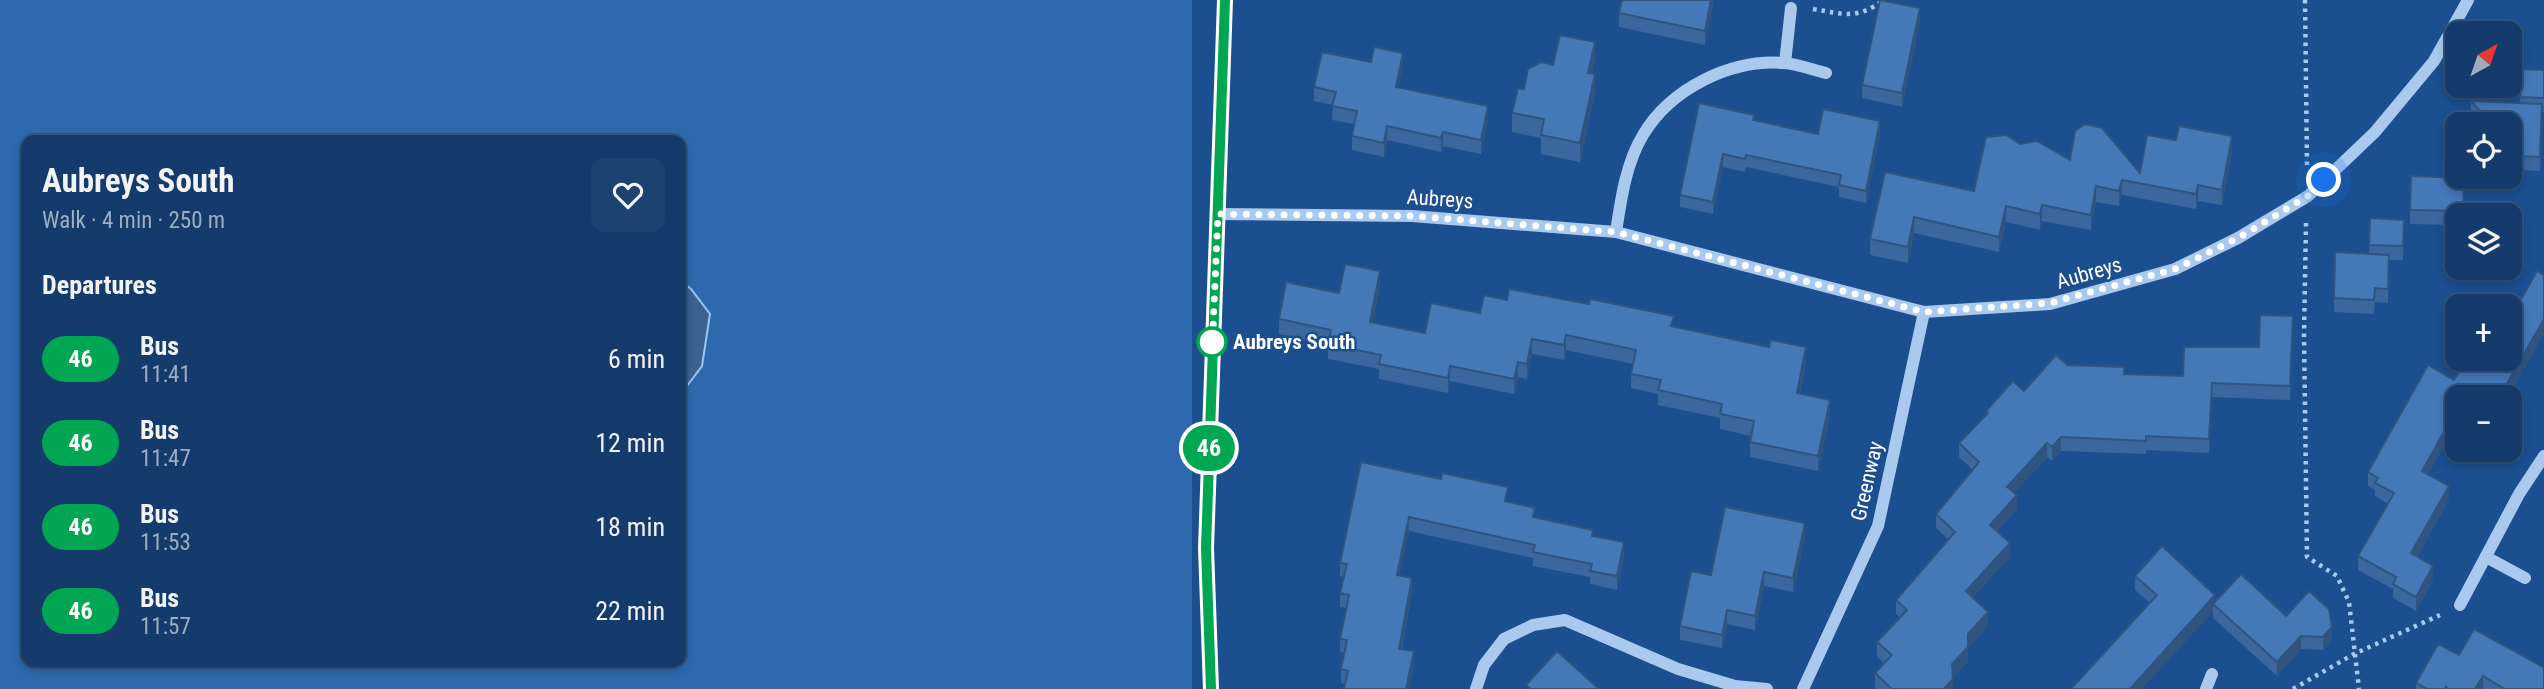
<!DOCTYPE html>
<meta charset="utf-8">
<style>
:root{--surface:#143b6b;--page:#1d4271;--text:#f1f3f6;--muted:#9dadc1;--line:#33557e}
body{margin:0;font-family:"Roboto Condensed",sans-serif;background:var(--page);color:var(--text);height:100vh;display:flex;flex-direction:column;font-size:26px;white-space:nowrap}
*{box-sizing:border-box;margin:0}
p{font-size:23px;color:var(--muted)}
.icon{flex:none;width:38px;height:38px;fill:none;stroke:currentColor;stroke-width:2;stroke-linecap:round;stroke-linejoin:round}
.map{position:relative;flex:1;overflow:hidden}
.sheet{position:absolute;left:21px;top:135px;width:665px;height:532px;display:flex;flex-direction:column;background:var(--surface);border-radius:14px;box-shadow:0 4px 10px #0003,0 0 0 2px var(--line)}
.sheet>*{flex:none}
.badge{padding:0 14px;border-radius:23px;font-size:24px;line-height:46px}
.needle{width:46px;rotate:40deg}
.tools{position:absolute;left:2445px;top:21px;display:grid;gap:14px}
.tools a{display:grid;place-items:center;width:77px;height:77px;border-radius:14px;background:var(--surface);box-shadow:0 4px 10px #0003,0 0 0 2px var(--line);font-size:35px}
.you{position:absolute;width:35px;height:35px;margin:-18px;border:5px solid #fff;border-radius:50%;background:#1a73e8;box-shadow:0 0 0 10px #1a73e833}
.map>.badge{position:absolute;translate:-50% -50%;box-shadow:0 0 0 4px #fff}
h2{padding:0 21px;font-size:26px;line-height:63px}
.round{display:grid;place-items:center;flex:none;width:74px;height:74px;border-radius:14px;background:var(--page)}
.head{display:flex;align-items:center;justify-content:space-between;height:119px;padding:0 21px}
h1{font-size:33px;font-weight:700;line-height:52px}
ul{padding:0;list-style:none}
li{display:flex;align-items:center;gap:21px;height:84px;padding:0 21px}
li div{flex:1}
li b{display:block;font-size:26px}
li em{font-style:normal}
li .badge{min-width:77px;font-weight:700;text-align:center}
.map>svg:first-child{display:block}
</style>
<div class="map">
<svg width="2544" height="689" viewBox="0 0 2544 689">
<rect width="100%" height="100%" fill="#1b4f8f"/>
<path fill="#2e69ad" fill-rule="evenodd" d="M0,0H1192V689H0ZM26,140H681V662H26Z"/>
<polygon fill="#3c6290" stroke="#9cc4f0" stroke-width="2" points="681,281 691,289 710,314 702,366 687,386 681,400"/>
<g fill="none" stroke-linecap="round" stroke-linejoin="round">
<g stroke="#a9c9ee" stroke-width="4.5" stroke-dasharray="3.5 5" stroke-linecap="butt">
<polyline points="2305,0 2307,165"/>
<path d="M1813,9C1844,14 1856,20 1884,0"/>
<polyline points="2306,223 2304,335 2307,557 2337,576 2349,602 2359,689"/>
<polyline points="2293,689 2354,654 2440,615"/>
</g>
<g stroke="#a9c9ee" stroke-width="12">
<polyline points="1785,63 1791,8"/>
<polyline points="1218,214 1412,216 1616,232 1924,312 2050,304 2175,269 2238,238 2308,196 2375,132 2434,61 2468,0"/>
<path d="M1616,232C1621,199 1626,163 1643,135C1671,88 1731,59 1784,63C1798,64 1813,70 1826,73"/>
<polyline points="2486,557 2525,578"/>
<polyline points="2460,605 2519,494 2544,456"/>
<polyline points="1211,689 1206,548 1225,0"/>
<polyline points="1476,689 1484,665 1504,639 1533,625 1565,620 1678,669 1735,686 1767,689"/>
<polyline points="1803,689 1878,526 1924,312"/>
<polyline points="2206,689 2212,674"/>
</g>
</g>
<g fill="#3a679d">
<polygon points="1622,0 1714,0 1705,45 1619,27 1619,13"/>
<polygon points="1920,22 1902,107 1862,98 1862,85"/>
<polygon points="1595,61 1592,73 1595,93 1580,162 1541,154 1541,138 1512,132 1512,113 1524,89 1553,65"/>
<polygon points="1371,62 1403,67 1398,87 1488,120 1481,154 1443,146 1441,152 1387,140 1384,157 1352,150 1352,136 1354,124 1332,120 1333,105 1314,101 1314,87"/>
<polygon points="2521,69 2544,70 2544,112 2542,112 2540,171 2520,170 2510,158 2510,124 2480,124 2471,114 2471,101 2520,103"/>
<polygon points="1754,121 1818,134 1880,134 1866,203 1839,197 1839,187 1746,167 1745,172 1723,167 1713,214 1680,207 1680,195"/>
<polygon points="2445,143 2457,143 2457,177 2480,177 2480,188 2464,187 2463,215 2457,215 2457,225 2410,224 2410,210 2443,177"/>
<polygon points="2020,144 2070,160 2140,173 2232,152 2222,205 2198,201 2196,209 2122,195 2119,206 2096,202 2091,230 2042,221 2040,230 2006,222 1999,252 1914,233 1908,263 1870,255 1870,239 1885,172 1974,191"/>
<polygon points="2370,218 2404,220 2403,260 2389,260 2388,303 2375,302 2374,314 2334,312 2334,298 2369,254"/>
<polygon points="1380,286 1373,322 1425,333 1480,313 1507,300 1674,326 1806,362 1800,394 1830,415 1818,471 1750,457 1750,442 1751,436 1720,429 1720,418 1658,405 1658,394 1631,388 1631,374 1633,364 1566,350 1564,360 1532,354 1527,379 1518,377 1514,394 1450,381 1448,393 1379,379 1379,369 1328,359 1328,345 1279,334 1279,319 1339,293"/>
<polygon points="2293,316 2290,400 2212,397 2209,453 2146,450 2146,454 2061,451 2052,461 2047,457 2014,493 2017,509 1997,531 2010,557 1973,597 1988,626 1968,648 1968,661 1953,677 1953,689 1876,689 1875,687 1875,673 1884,663 1877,656 1877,642 1900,617 1896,614 1896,600 1949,540 1936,528 1936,514 1973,470 1959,457 1959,443 1986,414 1986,411 2024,391 2067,365 2124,374 2183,376 2259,347"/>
<polygon points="2544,333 2508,397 2457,397 2457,429 2454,428 2428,474 2449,500 2417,557 2433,580 2416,611 2393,598 2393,589 2358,570 2358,556 2388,504 2375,496 2375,490 2368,486 2368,472 2454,380"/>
<polygon points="1441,479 1508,502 1535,518 1593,536 1624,556 1617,590 1590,584 1590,577 1533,566 1533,558 1409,531 1399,575 1412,591 1402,649 1414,665 1409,689 1344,689 1346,684 1341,683 1341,669 1344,653 1340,652 1340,639 1346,608 1340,607 1340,593 1344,577 1340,576 1340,563"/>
<polygon points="1805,537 1793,592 1764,586 1755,630 1727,624 1722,648 1680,640 1680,626 1711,575"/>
<polygon points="2135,576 2215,601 2286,616 2332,640 2323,650 2301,649 2277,676 2213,618 2213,612 2150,603 2135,590"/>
<polygon points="2459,655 2543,667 2544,689 2416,689 2416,683"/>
</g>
<g fill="#305480">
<polygon points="1711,0 1714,0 1705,45 1705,31"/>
<polygon points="1920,8 1920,22 1902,107 1902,93"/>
<polygon points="1595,42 1595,61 1588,92 1588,73"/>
<polygon points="1403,53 1403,67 1396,100 1396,87"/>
<polygon points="1595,74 1595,93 1580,162 1580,143"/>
<polygon points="1488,106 1488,120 1481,154 1481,140"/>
<polygon points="1880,121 1880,134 1866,203 1866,191"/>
<polygon points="1387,126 1387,140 1384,157 1384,143"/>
<polygon points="1443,132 1443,146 1441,152 1441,138"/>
<polygon points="2232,136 2232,152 2222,205 2222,190"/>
<polygon points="1723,154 1723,167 1713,214 1713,202"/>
<polygon points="2122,180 2122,195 2119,206 2119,191"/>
<polygon points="2198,185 2198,201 2196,209 2196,194"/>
<polygon points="2096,186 2096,202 2091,230 2091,215"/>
<polygon points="2042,205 2042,221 2040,230 2040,214"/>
<polygon points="2006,206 2006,222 1999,252 1999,237"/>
<polygon points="1914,217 1914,233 1908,263 1908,247"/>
<polygon points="1380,271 1380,286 1370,337 1370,322"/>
<polygon points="2544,319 2544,333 2508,397 2505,397 2505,387"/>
<polygon points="1566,335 1566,350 1564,360 1564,345"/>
<polygon points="1532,339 1532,354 1527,379 1527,364"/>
<polygon points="1806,347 1806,362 1797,408 1797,393"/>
<polygon points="1518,362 1518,377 1514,394 1514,379"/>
<polygon points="1450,366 1450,381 1448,393 1448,378"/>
<polygon points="2503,386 2503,397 2497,397"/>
<polygon points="1830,400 1830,415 1818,471 1818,456"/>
<polygon points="2454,414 2454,428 2422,485 2422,471"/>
<polygon points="2061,437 2061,451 2052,461 2052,447"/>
<polygon points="2047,443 2047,457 2007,501 2007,487"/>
<polygon points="2449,486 2449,500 2411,567 2411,553"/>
<polygon points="2017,495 2017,509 1990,539 1990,525"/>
<polygon points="1409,517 1409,531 1397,588 1397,575"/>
<polygon points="1805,523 1805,537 1793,592 1793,578"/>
<polygon points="1624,542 1624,556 1617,590 1617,576"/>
<polygon points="2010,543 2010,557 1966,605 1966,591"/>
<polygon points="2433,566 2433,580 2416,611 2416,597"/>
<polygon points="1764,572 1764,586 1755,630 1755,616"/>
<polygon points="1412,578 1412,591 1399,662 1399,649"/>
<polygon points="2215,595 2215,607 2213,604 2213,612 2142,689 2130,689"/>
<polygon points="1727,610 1727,624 1722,648 1722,635"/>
<polygon points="1988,612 1988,626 1968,648 1968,661 1952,678 1952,664 1968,634"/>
<polygon points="2332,627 2332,640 2323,650 2323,637"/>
<polygon points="2301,636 2301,649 2277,676 2277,662"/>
<polygon points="1414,651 1414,665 1409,689 1406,689"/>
<polygon points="2483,676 2483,689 2475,689"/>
<polygon points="1953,679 1953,689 1944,689"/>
</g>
<g fill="#4478b7" stroke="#305480" stroke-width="2">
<polygon points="1622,0 1711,0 1705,31 1619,13"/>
<polygon points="1880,0 1920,8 1902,93 1862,85"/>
<polygon points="1560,35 1595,42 1588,73 1595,74 1580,143 1541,135 1544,119 1512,113 1518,88 1524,89 1528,69 1541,62 1553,65"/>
<polygon points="1374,47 1403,53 1396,87 1488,106 1481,140 1443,132 1441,138 1387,126 1384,143 1352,136 1357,111 1332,106 1336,92 1314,87 1322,52 1371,62"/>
<polygon points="2521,69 2544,70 2544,98 2520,97"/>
<polygon points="2471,101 2542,104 2540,157 2520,156 2510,144 2510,124 2492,124"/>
<polygon points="1699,103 1754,115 1753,120 1818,134 1823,109 1880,121 1866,191 1839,185 1841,175 1746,155 1745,159 1723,154 1713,202 1680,195"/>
<polygon points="2085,124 2102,128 2140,173 2147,135 2176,140 2179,126 2232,136 2222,190 2198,185 2196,194 2122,180 2119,191 2096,186 2091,215 2042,205 2040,214 2006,206 1999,237 1914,217 1908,247 1870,239 1885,172 1974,191 1986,137 2006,135 2020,144 2037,141 2070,160 2075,131"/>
<polygon points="2445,143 2457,143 2457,173 2443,172"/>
<polygon points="2411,176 2464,178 2463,211 2410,210"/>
<polygon points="2370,218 2404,220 2403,246 2369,245"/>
<polygon points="2335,252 2389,255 2388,289 2375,288 2374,300 2334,298"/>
<polygon points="1345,264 1380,271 1370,322 1425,333 1431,303 1480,313 1484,295 1507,300 1509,289 1589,304 1590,299 1674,316 1671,326 1769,347 1771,340 1806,347 1797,393 1830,400 1818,456 1750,442 1754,421 1720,414 1722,404 1658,390 1661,380 1631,374 1636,350 1566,335 1564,345 1532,339 1527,364 1518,362 1514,379 1450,366 1448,378 1379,364 1381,355 1328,344 1331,330 1279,319 1286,282 1339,293"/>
<polygon points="2537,271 2544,275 2544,274 2544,319 2505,387 2503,386 2497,397 2457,397 2457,416 2454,414 2422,471 2449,486 2411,553 2433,566 2416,597 2393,584 2396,577 2358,556 2394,493 2375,483 2378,478 2368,472 2428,365 2454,380 2466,359 2510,359 2510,309 2517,296 2522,298"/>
<polygon points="2260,315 2293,316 2290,386 2212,383 2209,439 2146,436 2146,441 2061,437 2052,447 2047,443 2007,487 2017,495 1990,525 2010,543 1966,591 1988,612 1968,634 1968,647 1952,664 1953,679 1944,689 1892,689 1875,673 1892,655 1877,642 1907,610 1896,600 1955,532 1936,514 1979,462 1959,443 1988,413 1986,411 2013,381 2024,391 2056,355 2067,365 2124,367 2124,374 2183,376 2184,347 2259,347"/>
<polygon points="1361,462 1441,479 1442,473 1508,487 1505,501 1535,508 1533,517 1593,530 1592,536 1624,542 1617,576 1590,571 1592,564 1533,552 1535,545 1409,517 1397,575 1412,578 1399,649 1414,651 1406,689 1344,689 1348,671 1341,669 1347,640 1340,639 1349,595 1340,593 1347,564 1340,563"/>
<polygon points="1725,507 1805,523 1793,578 1764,572 1755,616 1727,610 1722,635 1680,626 1691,571 1711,575"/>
<polygon points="2162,546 2215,595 2130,689 2071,689 2157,595 2135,576"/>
<polygon points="2241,574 2286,616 2309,591 2329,609 2332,627 2323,637 2301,636 2277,662 2213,604"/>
<polygon points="2474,629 2543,667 2544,666 2544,689 2505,689 2483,676 2475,689 2449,689 2446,687 2445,689 2427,689 2416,683 2438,644 2459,655"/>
<polygon points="1557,651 1599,689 1531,689 1526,685"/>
</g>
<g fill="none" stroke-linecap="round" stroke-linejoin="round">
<defs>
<polyline id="line" points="1211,689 1206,548 1225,0"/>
</defs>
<use href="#line" stroke="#fff" stroke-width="16"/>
<use href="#line" stroke="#00a651" stroke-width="10"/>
<polyline stroke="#fff" stroke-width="7" stroke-dasharray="0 12.6" points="1212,342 1212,352 1218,214 1412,216 1616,232 1924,312 2050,303 2175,269 2238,238 2308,196 2324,180"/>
</g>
<circle fill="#fff" stroke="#00a651" stroke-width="3.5" cx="1212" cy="342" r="14"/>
<g text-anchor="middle" stroke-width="5" stroke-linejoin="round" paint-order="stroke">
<g font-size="21" fill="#fff" stroke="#1b4f8f">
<text transform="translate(1440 199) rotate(4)" y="7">Aubreys</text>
<text transform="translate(2089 273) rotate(-16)" y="7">Aubreys</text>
<text transform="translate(1867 481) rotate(-77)" y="7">Greenway</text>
</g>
<g font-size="21" font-weight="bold" fill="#fff" stroke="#1b4f8f" text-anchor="start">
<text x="1233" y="349">Aubreys South</text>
</g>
</g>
</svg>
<div class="tools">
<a><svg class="needle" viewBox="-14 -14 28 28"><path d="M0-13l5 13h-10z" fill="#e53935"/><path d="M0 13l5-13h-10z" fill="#9dadc1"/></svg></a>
<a><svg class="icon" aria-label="locate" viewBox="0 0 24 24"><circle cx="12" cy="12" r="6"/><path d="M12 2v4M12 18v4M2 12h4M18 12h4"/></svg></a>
<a><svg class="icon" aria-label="layers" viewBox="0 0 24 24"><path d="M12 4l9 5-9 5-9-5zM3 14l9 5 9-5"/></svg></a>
<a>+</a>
<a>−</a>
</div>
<div class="you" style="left:2324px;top:180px"></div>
<b class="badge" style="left:1209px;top:448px;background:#00a651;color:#fff">46</b>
<section class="sheet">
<div class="head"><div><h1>Aubreys South</h1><p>Walk · 4 min · 250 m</p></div><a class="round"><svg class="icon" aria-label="heart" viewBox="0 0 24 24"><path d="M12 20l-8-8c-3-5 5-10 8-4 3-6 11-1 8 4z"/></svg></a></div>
<h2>Departures</h2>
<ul>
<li><span class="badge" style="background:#00a651;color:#fff">46</span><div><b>Bus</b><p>11:41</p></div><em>6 min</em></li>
<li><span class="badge" style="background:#00a651;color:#fff">46</span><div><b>Bus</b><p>11:47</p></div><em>12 min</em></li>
<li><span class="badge" style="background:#00a651;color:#fff">46</span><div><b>Bus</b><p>11:53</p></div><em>18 min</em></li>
<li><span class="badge" style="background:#00a651;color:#fff">46</span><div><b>Bus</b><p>11:57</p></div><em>22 min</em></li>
</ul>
</section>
</div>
